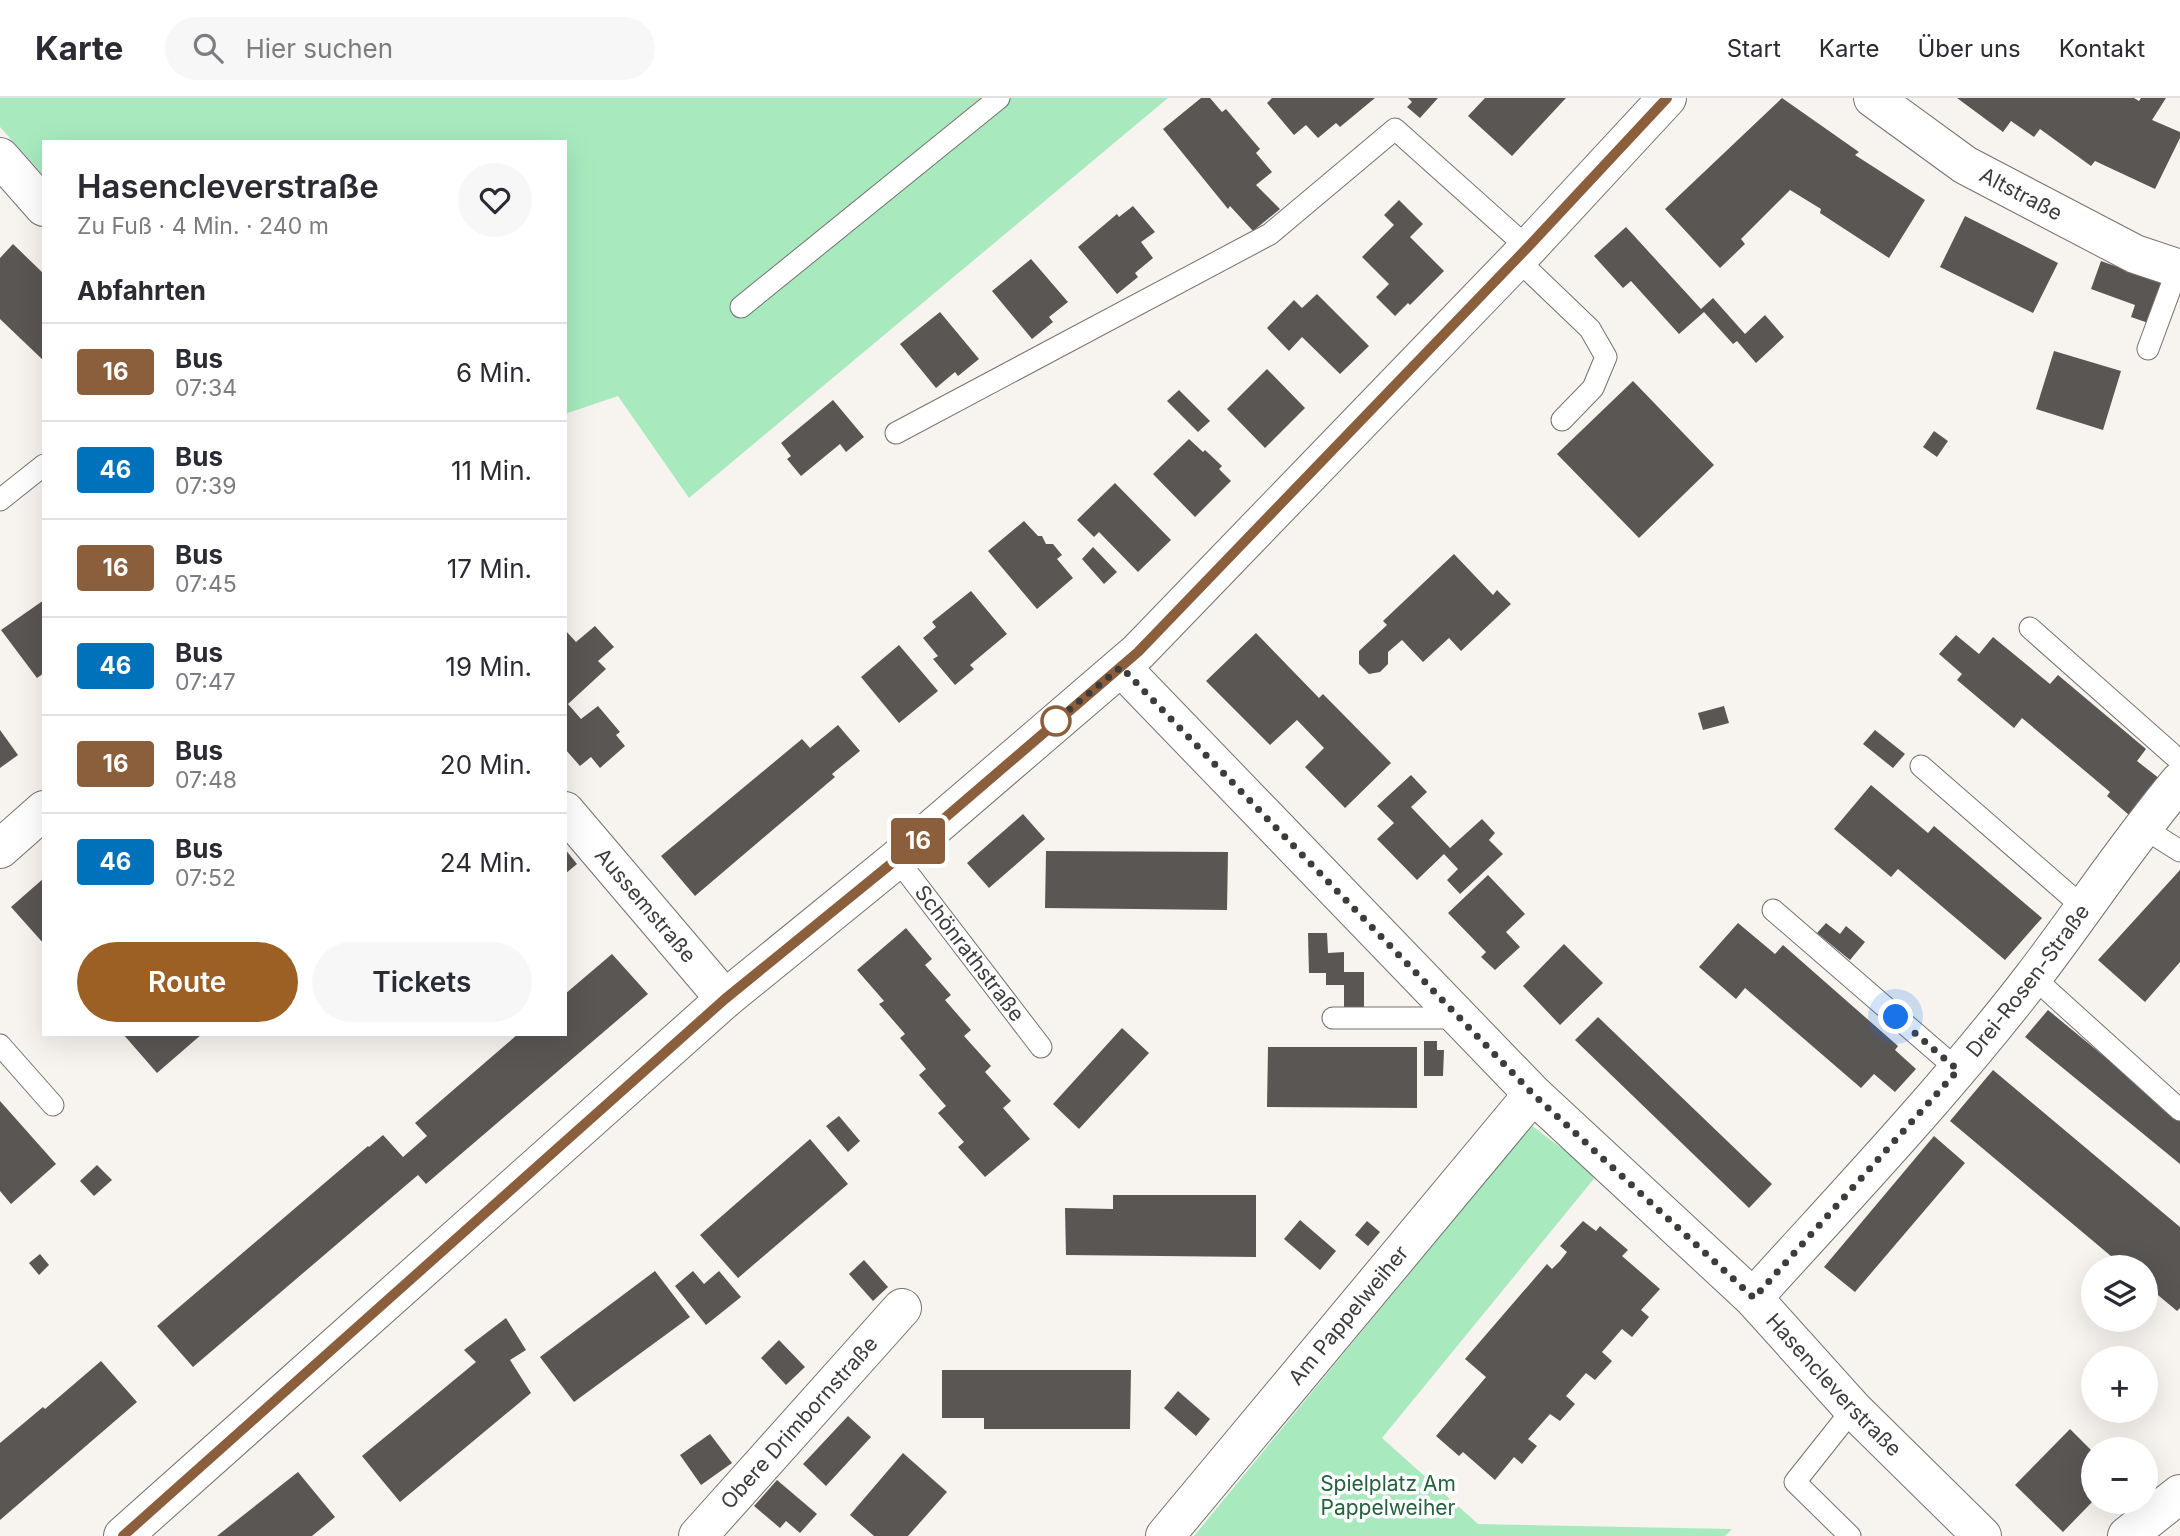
<!DOCTYPE html>
<html lang="de">
<meta charset="utf-8">
<style>
:root{--surface:#fff;--page:#f7f7f7;--text:#2b2b33;--muted:#7c7c81;--line:#e1e1e2;--accent:#9d6024}
body{margin:0;font-family:Inter,sans-serif;background:var(--page);color:var(--text);height:100vh;display:flex;flex-direction:column;font-size:26px;white-space:nowrap}
*{box-sizing:border-box;margin:0}
p{font-size:23px;color:var(--muted)}
.icon{flex:none;width:38px;height:38px;fill:none;stroke:currentColor;stroke-width:2;stroke-linecap:round;stroke-linejoin:round}
.map{position:relative;flex:1;overflow:hidden}
.drawer{position:absolute;left:42px;top:42px;width:525px;height:896px;display:flex;flex-direction:column;background:var(--surface);border-radius:0px;box-shadow:0 7px 28px #0002}
.drawer>*{flex:none}
.badge{padding:0 14px;border-radius:5px;font-size:24px;line-height:46px}
.tools{position:absolute;left:2081px;top:1157px;display:grid;gap:14px}
.tools a{display:grid;place-items:center;width:77px;height:77px;border-radius:50%;background:var(--surface);box-shadow:0 7px 28px #0002;font-size:35px}
.you{position:absolute;width:35px;height:35px;margin:-18px;border:5px solid #fff;border-radius:50%;background:#1a73e8;box-shadow:0 0 0 10px #1a73e833}
.map>.badge{position:absolute;translate:-50% -50%;box-shadow:0 0 0 4px #fff}
h2{padding:0 35px;font-size:26px;line-height:63px}
.round{display:grid;place-items:center;flex:none;width:74px;height:74px;border-radius:37px;background:var(--page)}
.summary{display:flex;align-items:center;justify-content:space-between;height:119px;padding:0 35px}
h1{font-size:33px;font-weight:600;line-height:52px}
.cta{display:flex;gap:14px;margin-top:auto;padding:14px 35px}
.cta a{flex:1;height:80px;border-radius:42px;background:var(--accent);color:#fff;font-size:28px;font-weight:600;line-height:80px;text-align:center}
.cta a+a{background:var(--page);color:var(--text)}
ul{padding:0;list-style:none}
li{display:flex;align-items:center;gap:21px;height:98px;padding:0 35px;border-top:2px solid var(--line)}
li div{flex:1}
li b{display:block;font-size:26px}
li em{font-style:normal}
li .badge{min-width:77px;font-weight:700;text-align:center}
header{display:flex;align-items:center;gap:42px;box-sizing:border-box;height:98px;padding:0 35px;background:var(--surface);border-bottom:2px solid var(--line)}
header strong{font-size:33px}
nav{display:flex;gap:38px;margin-inline-start:auto;font-size:24px}
.search{width:490px;height:63px;background:var(--page);display:flex;align-items:center;gap:18px;box-sizing:border-box;padding:0 24px;border-radius:38px;color:var(--muted);font-size:26px}
.map>svg:first-child{display:block}
</style>
<header>
<strong>Karte</strong>
<div class="search"><svg class="icon" aria-label="search" viewBox="0 0 24 24"><circle cx="10" cy="10" r="6"/><path d="M15 15l6 6"/></svg>Hier suchen</div>
<nav><a>Start</a><a>Karte</a><a>Über uns</a><a>Kontakt</a></nav>
</header>
<div class="map">
<svg width="2180" height="1438" viewBox="0 0 2180 1438">
<rect width="100%" height="100%" fill="#f7f4f0"/>
<g fill="#a8eabe">
<polygon points="0,0 1168,0 689,400 618,298 565,316 565,44 44,44 44,78 0,29"/>
<polygon points="1531,1027 1597,1077 1382,1340 1478,1426 1732,1431 1725,1438 1194,1438"/>
</g>
<g fill="#5a5654">
<polygon points="1201,0 1210,0 1222,14 1226,11 1260,51 1256,55 1272,74 1256,87 1280,111 1253,133 1230,108 1228,111 1163,31"/>
<polygon points="1272,0 1375,0 1340,29 1336,25 1318,40 1306,27 1294,37 1267,5"/>
<polygon points="1408,0 1438,0 1420,20 1407,9 1412,4"/>
<polygon points="1485,0 1566,0 1512,58 1468,18"/>
<polygon points="1782,0 1859,54 1855,57 1925,102 1889,160 1820,115 1821,111 1790,92 1741,141 1745,146 1720,170 1665,111"/>
<polygon points="1957,0 2134,0 2139,3 2141,0 2166,0 2152,22 2180,34 2180,40 2155,91 2095,63 2091,68 2040,31 2034,39 2011,23 2003,34"/>
<polygon points="1399,102 1423,126 1410,139 1444,173 1410,207 1408,205 1395,218 1376,199 1389,186 1362,159 1394,127 1384,117"/>
<polygon points="1133,108 1155,134 1141,144 1153,160 1135,175 1138,179 1117,196 1078,149 1117,116 1119,119"/>
<polygon points="1965,118 2058,165 2033,215 1940,169"/>
<polygon points="1626,129 1701,211 1713,200 1745,236 1765,217 1784,239 1756,265 1737,243 1733,246 1704,214 1679,236 1631,183 1623,190 1594,158"/>
<polygon points="13,146 44,176 44,263 0,221 0,160"/>
<polygon points="1031,161 1068,204 1049,219 1053,224 1032,241 992,193"/>
<polygon points="2101,163 2168,187 2154,227 2131,219 2135,207 2091,191"/>
<polygon points="1317,196 1369,248 1340,276 1302,239 1289,253 1267,230 1294,202 1302,210"/>
<polygon points="940,214 979,261 958,278 955,274 936,290 900,246"/>
<polygon points="2054,253 2121,273 2103,332 2036,311"/>
<polygon points="1267,271 1305,310 1265,350 1227,311"/>
<polygon points="1633,283 1714,367 1639,440 1557,356"/>
<polygon points="1179,292 1210,323 1198,334 1167,303"/>
<polygon points="833,302 864,339 846,354 840,346 801,378 787,361 791,358 781,345"/>
<polygon points="1934,333 1948,343 1937,359 1923,349"/>
<polygon points="1189,341 1203,354 1205,352 1222,368 1219,371 1231,383 1195,419 1153,376"/>
<polygon points="1115,385 1171,442 1138,474 1099,434 1094,439 1077,422"/>
<polygon points="1024,423 1038,438 1042,438 1046,446 1053,446 1062,457 1057,461 1073,480 1037,511 988,453"/>
<polygon points="1093,449 1117,474 1104,486 1082,461"/>
<polygon points="1454,456 1493,497 1497,492 1511,506 1461,553 1449,540 1423,564 1402,542 1388,554 1388,566 1380,574 1369,576 1359,566 1359,553 1387,527 1383,523"/>
<polygon points="971,493 1007,536 970,567 974,571 955,587 933,561 938,558 923,540 936,529 932,524"/>
<polygon points="44,502 44,575 37,580 1,532"/>
<polygon points="595,528 614,549 598,563 606,571 568,606 581,621 598,608 620,634 616,637 625,648 600,670 591,659 580,668 565,651 565,532 576,544"/>
<polygon points="1256,535 1319,600 1323,596 1391,665 1345,710 1305,669 1324,650 1297,622 1270,647 1206,583"/>
<polygon points="1956,537 1979,556 1993,539 2050,586 2058,577 2146,651 2137,663 2160,681 2129,717 2107,698 2110,694 2022,620 2014,630 1957,582 1962,576 1939,556"/>
<polygon points="899,547 938,593 899,625 861,579"/>
<polygon points="1724,608 1729,625 1703,632 1698,615"/>
<polygon points="838,627 860,653 832,676 835,679 695,798 661,758 802,641 810,650"/>
<polygon points="0,632 18,657 0,670"/>
<polygon points="1875,632 1905,656 1893,670 1863,646"/>
<polygon points="1411,677 1427,694 1411,709 1450,750 1482,721 1495,735 1489,742 1503,756 1460,796 1447,782 1458,771 1444,756 1417,782 1377,741 1394,725 1377,708"/>
<polygon points="1871,687 1928,735 1934,728 2042,820 2005,862 1898,771 1891,779 1834,731"/>
<polygon points="1023,716 1045,741 989,790 967,765"/>
<polygon points="565,751 577,766 565,776"/>
<polygon points="1046,753 1228,754 1227,812 1045,810"/>
<polygon points="2180,772 2180,864 2145,904 2098,862"/>
<polygon points="1488,777 1525,816 1506,834 1520,849 1495,872 1481,859 1486,854 1448,815"/>
<polygon points="44,780 44,846 11,809"/>
<polygon points="1738,825 1775,856 1783,847 1898,948 1895,952 1916,971 1895,994 1874,976 1861,990 1745,890 1736,901 1699,869"/>
<polygon points="1826,825 1840,836 1846,828 1865,844 1850,862 1817,835"/>
<polygon points="906,830 932,861 925,867 951,897 945,902 971,932 964,938 991,968 985,974 1011,1003 1003,1010 1030,1041 985,1079 958,1049 964,1044 938,1015 946,1008 919,977 926,971 900,940 905,936 879,906 884,903 857,872"/>
<polygon points="1308,835 1327,835 1328,855 1344,854 1344,874 1364,874 1364,909 1344,909 1344,887 1326,887 1326,875 1309,875"/>
<polygon points="1564,846 1603,885 1560,927 1523,888"/>
<polygon points="612,856 648,896 426,1086 418,1077 193,1269 157,1228 368,1048 369,1049 383,1037 403,1059 427,1038 415,1025 518,936 565,936 565,896"/>
<polygon points="2048,912 2180,1021 2180,1066 2025,939"/>
<polygon points="1598,919 1772,1086 1749,1110 1575,942"/>
<polygon points="1122,930 1149,955 1079,1031 1053,1006"/>
<polygon points="123,936 202,936 157,975"/>
<polygon points="1424,943 1437,943 1437,952 1444,952 1443,978 1424,978"/>
<polygon points="1268,949 1417,949 1417,1010 1267,1009"/>
<polygon points="1993,972 2180,1129 2180,1210 2177,1213 2146,1187 2146,1169 2124,1169 1950,1023"/>
<polygon points="0,1003 56,1066 11,1106 0,1093"/>
<polygon points="839,1018 860,1043 848,1054 826,1028"/>
<polygon points="1934,1038 1965,1065 1855,1194 1824,1169"/>
<polygon points="810,1041 848,1086 738,1180 700,1137"/>
<polygon points="97,1067 112,1082 94,1098 80,1083"/>
<polygon points="1113,1097 1256,1097 1256,1159 1066,1157 1065,1110 1113,1111"/>
<polygon points="1300,1122 1336,1153 1320,1172 1284,1141"/>
<polygon points="1367,1123 1380,1134 1368,1148 1355,1137"/>
<polygon points="1583,1123 1596,1133 1600,1128 1628,1152 1622,1158 1660,1191 1641,1212 1649,1219 1632,1239 1622,1231 1602,1254 1612,1263 1595,1282 1586,1275 1566,1298 1575,1306 1560,1323 1550,1316 1528,1341 1537,1348 1522,1366 1514,1359 1495,1382 1463,1354 1459,1358 1436,1338 1486,1279 1465,1261 1547,1166 1552,1171 1560,1163 1567,1154 1560,1148"/>
<polygon points="40,1156 49,1167 39,1177 29,1165"/>
<polygon points="864,1162 888,1189 873,1203 849,1176"/>
<polygon points="655,1173 690,1219 574,1304 540,1259"/>
<polygon points="693,1173 704,1186 719,1173 741,1199 706,1227 675,1188"/>
<polygon points="506,1220 526,1252 510,1262 531,1295 400,1404 362,1358 476,1264 464,1252"/>
<polygon points="779,1242 805,1269 786,1287 761,1260"/>
<polygon points="101,1263 137,1304 0,1422 0,1345 43,1309 45,1311"/>
<polygon points="942,1272 1131,1272 1130,1331 984,1331 984,1320 942,1320"/>
<polygon points="1178,1293 1210,1321 1196,1338 1164,1310"/>
<polygon points="848,1318 871,1339 826,1388 803,1366"/>
<polygon points="2070,1331 2093,1354 2093,1403 2063,1434 2015,1387"/>
<polygon points="710,1336 732,1365 701,1387 680,1357"/>
<polygon points="903,1355 947,1394 908,1438 874,1438 850,1417"/>
<polygon points="298,1374 335,1419 312,1438 217,1438"/>
<polygon points="777,1382 817,1416 800,1435 786,1423 780,1430 754,1408"/>
</g>
<g fill="none" stroke-linecap="round" stroke-linejoin="round">
<defs>
<g id="service">
<polyline points="1517,161 1590,231 1606,259 1593,290 1562,322"/>
<polyline points="741,209 999,0"/>
<polyline points="2148,251 2178,170"/>
<polyline points="896,335 1270,136 1395,31 1528,150"/>
<polyline points="0,402 44,367"/>
<polyline points="2030,530 2180,663"/>
<polyline points="1921,668 2084,810"/>
<polyline points="2142,729 2180,753"/>
<path id="s1" d="M897,761L1041,949"/>
<polyline points="1773,812 1958,972"/>
<polyline points="2033,879 2180,1012"/>
<polyline points="1333,920 1460,920"/>
<polyline points="0,947 53,1007"/>
<polyline points="1850,1438 1795,1384 1853,1311"/>
</g>
<g id="minor">
<path id="s2" d="M1873,0L1965,67L2135,156L2180,171"/>
<polyline points="0,59 44,109"/>
<path id="s3" d="M1121,569L1533,996L1753,1200L1853,1311L1982,1438"/>
<path id="s4" d="M565,713L725,901"/>
<polyline points="0,751 44,712"/>
<path id="s5" d="M1753,1200C1848,1095 1947,991 2033,879C2083,814 2127,746 2180,683"/>
<polyline points="123,1438 725,901 897,761 1138,554 1528,150 1667,0"/>
<path id="s6" d="M698,1438L902,1210"/>
<path id="s7" d="M1165,1438L1533,996"/>
<polyline points="2127,1438 2180,1396"/>
</g>
</defs>
<use href="#service" stroke="#75726f" stroke-width="23"/>
<use href="#minor" stroke="#75726f" stroke-width="40"/>
<use href="#service" stroke="#fff" stroke-width="21"/>
<use href="#minor" stroke="#fff" stroke-width="38"/>
</g>
<g fill="none" stroke-linecap="round" stroke-linejoin="round">
<defs>
<polyline id="line" points="123,1438 725,901 897,761 1138,554 1528,149 1667,0"/>
</defs>
<use href="#line" stroke="#fff" stroke-width="16"/>
<use href="#line" stroke="#8b5e3c" stroke-width="10"/>
<polyline stroke="#3d3c3b" stroke-width="7" stroke-dasharray="0 12.6" points="1056,623 1053,625 1121,569 1533,996 1754,1200 1958,972 1896,919"/>
</g>
<circle fill="#fff" stroke="#8b5e3c" stroke-width="3.5" cx="1056" cy="623" r="14"/>
<g text-anchor="middle" stroke-width="7" stroke-linejoin="round" paint-order="stroke">
<g font-size="21" fill="#3d3c3b" stroke="#fff">
<text dy="7" stroke="none"><textPath href="#s2" startOffset="177">Altstraße</textPath></text>
<text dy="7" stroke="none"><textPath href="#s4" startOffset="124">Aussemstraße</textPath></text>
<text dy="7" stroke="none"><textPath href="#s1" startOffset="119">Schönrathstraße</textPath></text>
<text dy="7" stroke="none"><textPath href="#s5" startOffset="420">Drei-Rosen-Straße</textPath></text>
<text dy="7" stroke="none"><textPath href="#s7" startOffset="287">Am Pappelweiher</textPath></text>
<text dy="7" stroke="none"><textPath href="#s3" startOffset="1012">Hasencleverstraße</textPath></text>
<text dy="7" stroke="none"><textPath href="#s6" startOffset="152">Obere Drimbornstraße</textPath></text>
</g>
<g font-size="21" fill="#24623e" stroke="#fff">
<text x="1388" y="1393">Spielplatz Am<tspan x="1388" dy="24">Pappelweiher</tspan></text>
</g>
</g>
</svg>
<div class="tools">
<a><svg class="icon" aria-label="layers" viewBox="0 0 24 24"><path d="M12 4l9 5-9 5-9-5zM3 14l9 5 9-5"/></svg></a>
<a>+</a>
<a>−</a>
</div>
<div class="you" style="left:1896px;top:919px"></div>
<b class="badge" style="left:918px;top:743px;background:#8b5e3c;color:#fff">16</b>
<section class="drawer">
<div class="summary"><div><h1>Hasencleverstraße</h1><p>Zu Fuß · 4 Min. · 240 m</p></div><a class="round"><svg class="icon" aria-label="heart" viewBox="0 0 24 24"><path d="M12 20l-8-8c-3-5 5-10 8-4 3-6 11-1 8 4z"/></svg></a></div>
<h2>Abfahrten</h2>
<ul>
<li><span class="badge" style="background:#8b5e3c;color:#fff">16</span><div><b>Bus</b><p>07:34</p></div><em>6 Min.</em></li>
<li><span class="badge" style="background:#0072bc;color:#fff">46</span><div><b>Bus</b><p>07:39</p></div><em>11 Min.</em></li>
<li><span class="badge" style="background:#8b5e3c;color:#fff">16</span><div><b>Bus</b><p>07:45</p></div><em>17 Min.</em></li>
<li><span class="badge" style="background:#0072bc;color:#fff">46</span><div><b>Bus</b><p>07:47</p></div><em>19 Min.</em></li>
<li><span class="badge" style="background:#8b5e3c;color:#fff">16</span><div><b>Bus</b><p>07:48</p></div><em>20 Min.</em></li>
<li><span class="badge" style="background:#0072bc;color:#fff">46</span><div><b>Bus</b><p>07:52</p></div><em>24 Min.</em></li>
</ul>
<div class="cta"><a>Route</a><a>Tickets</a></div>
</section>
</div>
